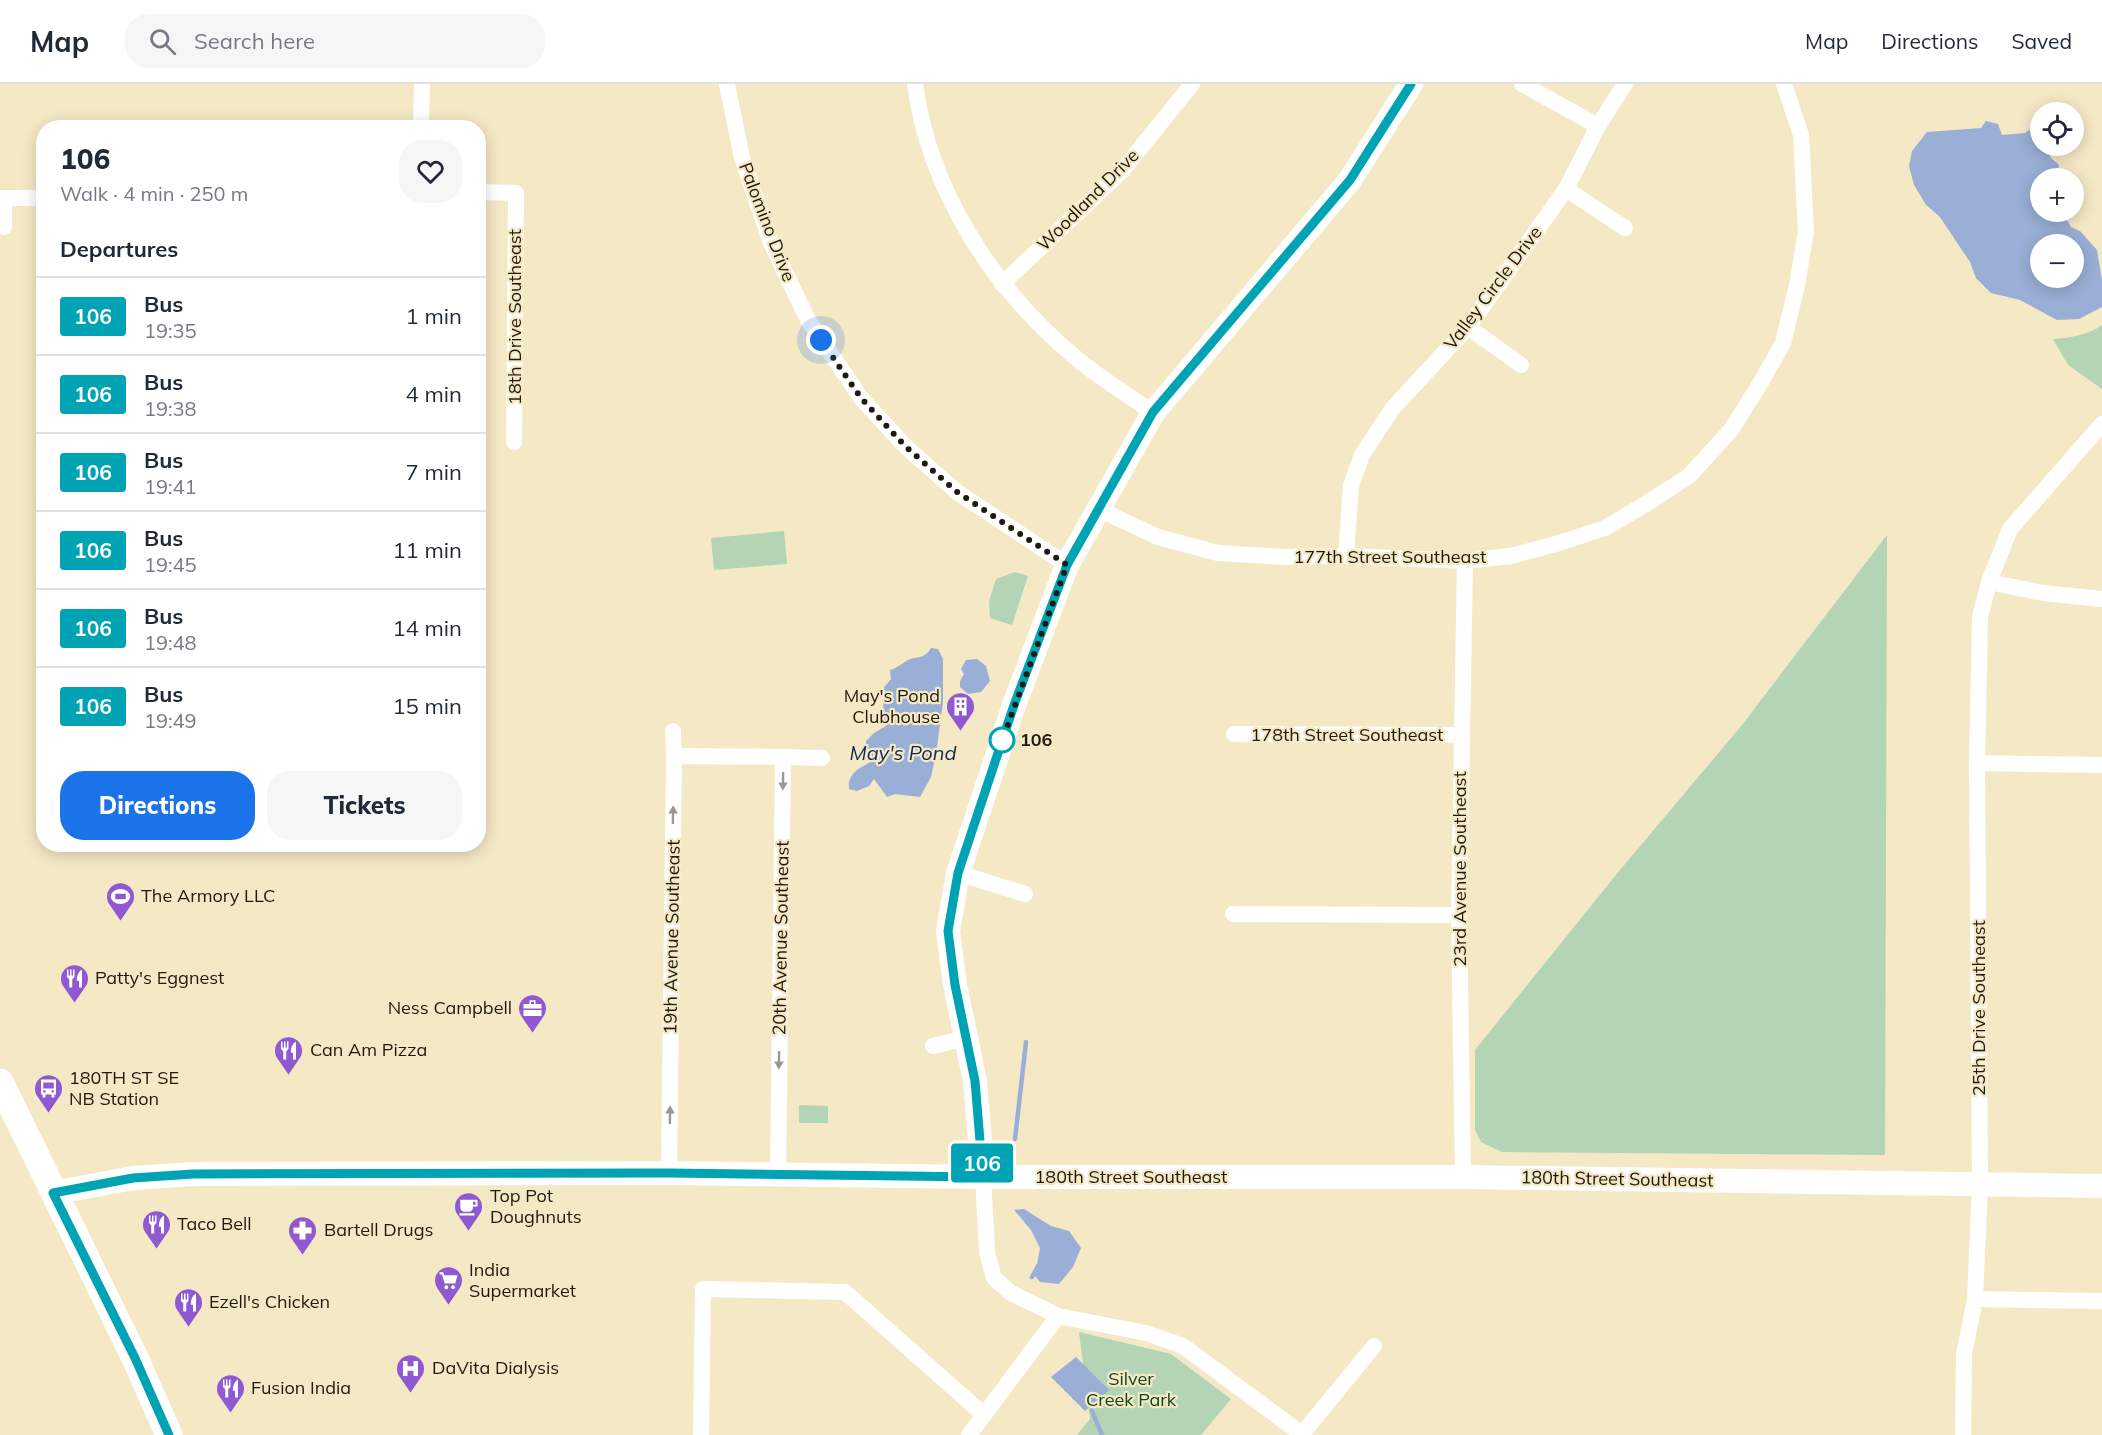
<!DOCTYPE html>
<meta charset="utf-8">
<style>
:root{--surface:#fff;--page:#f6f6f7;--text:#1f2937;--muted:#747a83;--line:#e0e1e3;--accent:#1a73e8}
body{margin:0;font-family:Mulish,sans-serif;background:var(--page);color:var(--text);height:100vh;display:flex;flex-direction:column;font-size:22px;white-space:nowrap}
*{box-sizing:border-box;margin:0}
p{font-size:20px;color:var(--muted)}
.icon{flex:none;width:33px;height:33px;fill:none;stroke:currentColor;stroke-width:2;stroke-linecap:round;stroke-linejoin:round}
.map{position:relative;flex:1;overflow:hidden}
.sheet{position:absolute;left:36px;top:36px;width:450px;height:732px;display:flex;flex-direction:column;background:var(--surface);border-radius:24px;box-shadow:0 3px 15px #0003}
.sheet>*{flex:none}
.badge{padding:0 12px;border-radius:4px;font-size:21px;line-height:39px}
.tools{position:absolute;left:2030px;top:18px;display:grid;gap:12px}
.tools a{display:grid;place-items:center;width:54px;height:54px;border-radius:50%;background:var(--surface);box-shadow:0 3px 15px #0003;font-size:30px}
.you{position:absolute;width:30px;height:30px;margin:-15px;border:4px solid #fff;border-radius:50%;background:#1a73e8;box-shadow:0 0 0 9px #1a73e833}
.map>.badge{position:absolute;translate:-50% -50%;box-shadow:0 0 0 3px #fff}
h2{padding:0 24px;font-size:22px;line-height:54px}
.round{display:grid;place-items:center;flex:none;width:63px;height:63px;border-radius:24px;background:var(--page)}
.summary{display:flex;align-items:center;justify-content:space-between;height:102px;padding:0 24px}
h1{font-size:28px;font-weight:800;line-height:45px}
.cta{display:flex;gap:12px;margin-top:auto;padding:12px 24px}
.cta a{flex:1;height:69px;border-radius:24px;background:var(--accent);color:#fff;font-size:24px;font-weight:800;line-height:69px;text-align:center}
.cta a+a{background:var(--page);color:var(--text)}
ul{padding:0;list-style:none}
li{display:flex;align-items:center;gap:18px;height:78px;padding:0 24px;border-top:2px solid var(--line)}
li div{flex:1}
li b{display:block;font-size:22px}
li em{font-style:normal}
li .badge{min-width:66px;font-weight:700;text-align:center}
header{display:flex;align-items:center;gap:36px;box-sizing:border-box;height:84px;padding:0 30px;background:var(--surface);border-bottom:2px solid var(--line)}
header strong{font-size:28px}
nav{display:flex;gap:33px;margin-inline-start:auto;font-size:21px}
.search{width:420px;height:54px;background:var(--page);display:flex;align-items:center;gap:15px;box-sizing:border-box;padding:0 21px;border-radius:24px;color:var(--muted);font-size:22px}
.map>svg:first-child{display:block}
</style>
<header>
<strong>Map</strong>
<div class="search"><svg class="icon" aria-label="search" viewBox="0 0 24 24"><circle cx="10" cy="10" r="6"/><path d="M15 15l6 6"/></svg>Search here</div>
<nav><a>Map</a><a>Directions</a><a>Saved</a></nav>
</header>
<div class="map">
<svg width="2102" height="1351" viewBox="0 0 2102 1351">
<rect width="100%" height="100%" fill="#f5e8c5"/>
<g fill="#b3d4b5">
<path d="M2102,241V305L2068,281L2053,255C2069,254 2089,251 2102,241Z"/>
<polygon points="784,447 787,480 714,486 711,454"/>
<polygon points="1887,451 1885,1071 1502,1068 1481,1058 1475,1046 1475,966 1615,792 1742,641"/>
<polygon points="1015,488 1028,492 1012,541 990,534 989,517 996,495"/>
<polygon points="799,1021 828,1022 828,1039 799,1039"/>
<polygon points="1079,1248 1171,1270 1231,1315 1201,1351 1077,1351 1090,1335"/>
</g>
<g fill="#99afd5" fill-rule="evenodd">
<path d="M1986,37L1998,40L2002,51L2025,49L2034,43L2040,47V62H2047L2051,74L2059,81L2056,94H2040V128H2062L2071,143L2080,147L2097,166L2102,196V223L2079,235L2057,236L2020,216L1991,209L1976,194L1970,178L1940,133L1926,121L1914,101L1909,82L1912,67L1927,48L1981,44ZM2040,160H2073V194H2040Z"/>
<path d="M931,564L938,565L943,575V618L936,670L931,693L920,713L895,710L887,713L874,695L869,702L857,707L849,705C848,688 859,685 872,677L871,670L866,666V657L874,649L886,642C880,628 886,620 882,606L891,595L890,586C897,584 901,580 908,576C918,572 925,575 931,564Z"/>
<polygon points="977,575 986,582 990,597 981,608 968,610 960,603 960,597 964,590 961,585 966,576"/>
<polygon points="1024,1125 1051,1142 1069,1147 1081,1164 1073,1183 1059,1200 1040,1198 1035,1192 1040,1164 1031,1146 1014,1126"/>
<polygon points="1076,1273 1109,1306 1085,1327 1051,1293"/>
</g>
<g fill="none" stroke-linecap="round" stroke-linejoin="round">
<g stroke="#99afd5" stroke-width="4.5">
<polyline points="1015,1055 1026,958"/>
<polyline points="1032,1193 1038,1182"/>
<polyline points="1092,1327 1102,1351"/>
</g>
<g stroke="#fff" stroke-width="16">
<polyline points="727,0 742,74 771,159 808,236 861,314 905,362 957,408 1067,481"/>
<path d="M915,0C929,106 993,205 1075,273C1099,294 1128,310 1153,329"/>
<polyline points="1522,0 1598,42"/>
<polyline points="421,44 422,0"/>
<polyline points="1566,105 1625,144"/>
<polyline points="478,108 516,109 514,358"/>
<polyline points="0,114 44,114"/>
<polyline points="4,114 4,143"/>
<polyline points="1002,200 1122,87 1192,0"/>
<polyline points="1468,243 1521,281"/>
<polyline points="1098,425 1158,453 1218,469 1284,473 1346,472 1465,477 1511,472 1559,459 1605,444 1649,418 1689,392 1731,346 1761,298 1783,259 1797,201 1806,148 1801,51 1784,0"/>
<polyline points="1346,472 1351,401 1362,371 1392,325 1468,243 1566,105 1598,42 1625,0"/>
<polyline points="1989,498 2043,509 2102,515"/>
<polyline points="673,647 674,672"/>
<polyline points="1234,650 1461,651"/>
<polyline points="783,673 822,674"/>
<polyline points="1977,679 2102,681"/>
<polyline points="958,789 1025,810"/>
<polyline points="1233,830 1459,831"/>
<polyline points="933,962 966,954"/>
<polyline points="669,1089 674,672 783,673 778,1091"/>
<polyline points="983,1093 987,1168 994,1194 1011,1209 1058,1232 1146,1249 1183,1262 1303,1351"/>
<polyline points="1463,1093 1459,831 1465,477"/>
<polyline points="1975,1215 2102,1217"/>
<polyline points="1302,1350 1374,1262"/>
<polyline points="701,1351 703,1205 845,1208 984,1331"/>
<polyline points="969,1351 1058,1232"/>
<polyline points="1963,1351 1964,1270 1975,1215 1980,1101 1977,679 1980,533 1989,498 2010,445 2102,340"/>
</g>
<g stroke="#fff" stroke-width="24">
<polyline points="983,1093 975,997 955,901 948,847 958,789 1014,621 1067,481 1153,329 1350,96 1411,0"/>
<polyline points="53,1109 133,1094 193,1090 669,1089 983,1093 1463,1093 2102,1102"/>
</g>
<polyline stroke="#fff" stroke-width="27" points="0,998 135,1274 169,1351"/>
</g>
<defs><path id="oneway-solid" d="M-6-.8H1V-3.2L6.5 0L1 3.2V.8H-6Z" transform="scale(1.5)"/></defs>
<g fill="#9a9892">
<use href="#oneway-solid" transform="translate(783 697) rotate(91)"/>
<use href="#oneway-solid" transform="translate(673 731) rotate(-89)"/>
<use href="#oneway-solid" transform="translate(779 976) rotate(91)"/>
<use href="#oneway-solid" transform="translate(670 1031) rotate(-89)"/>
</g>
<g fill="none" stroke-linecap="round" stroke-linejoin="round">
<defs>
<polyline id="line" points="169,1351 135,1274 53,1109 133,1094 193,1090 669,1089 983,1093 975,997 955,901 948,847 958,789 1014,621 1067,481 1153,328 1350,96 1411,0"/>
</defs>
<use href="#line" stroke="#fff" stroke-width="14"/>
<use href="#line" stroke="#00a3b4" stroke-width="9"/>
<polyline stroke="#1f1a0d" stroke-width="6" stroke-dasharray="0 10.8" points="821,256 861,314 905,362 957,408 1067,481 1000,662 1002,656"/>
</g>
<defs>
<symbol id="building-pin" viewBox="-11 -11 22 30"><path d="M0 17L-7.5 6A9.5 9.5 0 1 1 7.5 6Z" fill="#8e59d1" stroke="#f5e8c5"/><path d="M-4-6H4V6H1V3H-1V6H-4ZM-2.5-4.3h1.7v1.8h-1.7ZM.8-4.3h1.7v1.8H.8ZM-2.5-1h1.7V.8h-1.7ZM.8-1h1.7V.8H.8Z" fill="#fff"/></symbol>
<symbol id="stadium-pin" viewBox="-11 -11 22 30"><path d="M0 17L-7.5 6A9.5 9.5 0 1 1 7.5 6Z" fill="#8e59d1" stroke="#f5e8c5"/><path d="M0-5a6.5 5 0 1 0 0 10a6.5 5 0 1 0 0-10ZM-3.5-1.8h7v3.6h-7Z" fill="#fff"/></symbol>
<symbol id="restaurant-pin" viewBox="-11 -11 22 30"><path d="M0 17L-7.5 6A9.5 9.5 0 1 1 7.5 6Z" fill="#8e59d1" stroke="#f5e8c5"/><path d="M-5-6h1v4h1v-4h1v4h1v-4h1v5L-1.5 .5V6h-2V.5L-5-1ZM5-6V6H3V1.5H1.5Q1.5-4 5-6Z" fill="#fff"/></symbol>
<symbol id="office-pin" viewBox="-11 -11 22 30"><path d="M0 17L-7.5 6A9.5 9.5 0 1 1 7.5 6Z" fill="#8e59d1" stroke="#f5e8c5"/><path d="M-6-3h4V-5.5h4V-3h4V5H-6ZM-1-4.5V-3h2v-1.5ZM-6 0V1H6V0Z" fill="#fff"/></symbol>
<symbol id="bus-pin" viewBox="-11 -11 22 30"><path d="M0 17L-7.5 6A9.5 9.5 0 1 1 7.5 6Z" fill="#8e59d1" stroke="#f5e8c5"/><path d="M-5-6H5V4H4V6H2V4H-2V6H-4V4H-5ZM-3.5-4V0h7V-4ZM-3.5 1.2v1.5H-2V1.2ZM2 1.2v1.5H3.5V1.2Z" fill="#fff"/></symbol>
<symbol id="cafe-pin" viewBox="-11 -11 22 30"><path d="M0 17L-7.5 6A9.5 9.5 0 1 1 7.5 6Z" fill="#8e59d1" stroke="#f5e8c5"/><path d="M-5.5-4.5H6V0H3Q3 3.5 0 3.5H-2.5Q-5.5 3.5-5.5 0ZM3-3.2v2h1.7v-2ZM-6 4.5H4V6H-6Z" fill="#fff"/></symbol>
<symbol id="pharmacy-pin" viewBox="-11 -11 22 30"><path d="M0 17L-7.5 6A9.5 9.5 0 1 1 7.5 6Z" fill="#8e59d1" stroke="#f5e8c5"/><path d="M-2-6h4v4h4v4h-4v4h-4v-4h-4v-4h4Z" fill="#fff"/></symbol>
<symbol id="supermarket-pin" viewBox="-11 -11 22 30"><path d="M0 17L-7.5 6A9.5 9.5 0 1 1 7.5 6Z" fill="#8e59d1" stroke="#f5e8c5"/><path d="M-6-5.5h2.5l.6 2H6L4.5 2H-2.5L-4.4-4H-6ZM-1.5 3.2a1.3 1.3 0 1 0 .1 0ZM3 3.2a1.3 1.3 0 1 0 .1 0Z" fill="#fff"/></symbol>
<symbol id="hospital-pin" viewBox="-11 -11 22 30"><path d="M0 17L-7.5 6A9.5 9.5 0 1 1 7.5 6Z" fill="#8e59d1" stroke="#f5e8c5"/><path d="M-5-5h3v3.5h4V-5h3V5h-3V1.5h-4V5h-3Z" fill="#fff"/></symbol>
</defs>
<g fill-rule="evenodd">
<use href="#building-pin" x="944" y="606" width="33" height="45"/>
<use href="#stadium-pin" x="104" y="796" width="33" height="45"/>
<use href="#restaurant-pin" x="58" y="878" width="33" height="45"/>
<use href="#office-pin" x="516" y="908" width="33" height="45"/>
<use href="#restaurant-pin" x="272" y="950" width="33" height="45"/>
<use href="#bus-pin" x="32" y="988" width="33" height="45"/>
<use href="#cafe-pin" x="452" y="1106" width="33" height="45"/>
<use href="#restaurant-pin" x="140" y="1124" width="33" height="45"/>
<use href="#pharmacy-pin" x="286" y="1130" width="33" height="45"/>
<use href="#supermarket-pin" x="432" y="1180" width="33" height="45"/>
<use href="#restaurant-pin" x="172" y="1202" width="33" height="45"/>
<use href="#hospital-pin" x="394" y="1268" width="33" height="45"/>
<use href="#restaurant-pin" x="214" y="1288" width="33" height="45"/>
</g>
<circle fill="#fff" stroke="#00a3b4" stroke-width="3" cx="1002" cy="656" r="12"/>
<g text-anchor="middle" stroke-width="4.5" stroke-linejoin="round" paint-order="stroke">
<g font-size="18" fill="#1f1a0d" stroke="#f5e8c5">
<text transform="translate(1088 116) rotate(-45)" y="6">Woodland Drive</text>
<text transform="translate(767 138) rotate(69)" y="6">Palomino Drive</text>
<text transform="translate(1493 204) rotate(-53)" y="6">Valley Circle Drive</text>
<text transform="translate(515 233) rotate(-90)" y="6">18th Drive Southeast</text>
<text x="1390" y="479">177th Street Southeast</text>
<text x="1347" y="657">178th Street Southeast</text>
<text transform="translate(1460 785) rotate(-90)" y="6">23rd Avenue Southeast</text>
<text transform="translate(672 853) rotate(-89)" y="6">19th Avenue Southeast</text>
<text transform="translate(781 854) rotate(-89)" y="6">20th Avenue Southeast</text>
<text transform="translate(1979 924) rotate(-90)" y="6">25th Drive Southeast</text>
<text x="1131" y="1099">180th Street Southeast</text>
<text transform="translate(1617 1095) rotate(1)" y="6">180th Street Southeast</text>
</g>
<g font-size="18" fill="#1f1a0d" stroke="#f5e8c5" text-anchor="start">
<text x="940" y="618" text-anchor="end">May's Pond<tspan x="940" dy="21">Clubhouse</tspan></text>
<text x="141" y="818">The Armory LLC</text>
<text x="95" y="900">Patty's Eggnest</text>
<text x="512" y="930" text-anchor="end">Ness Campbell</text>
<text x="310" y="972">Can Am Pizza</text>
<text x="69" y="1000">180TH ST SE<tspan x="69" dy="21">NB Station</tspan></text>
<text x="490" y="1118">Top Pot<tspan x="490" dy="21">Doughnuts</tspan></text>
<text x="177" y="1146">Taco Bell</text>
<text x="324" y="1152">Bartell Drugs</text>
<text x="469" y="1192">India<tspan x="469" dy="21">Supermarket</tspan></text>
<text x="209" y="1224">Ezell's Chicken</text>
<text x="432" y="1290">DaVita Dialysis</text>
<text x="251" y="1310">Fusion India</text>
</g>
<g font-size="18" font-weight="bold" fill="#1f1a0d" stroke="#f5e8c5" text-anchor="start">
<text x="1020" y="662">106</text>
</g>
<g font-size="18" fill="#114519" stroke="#f5e8c5">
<text x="1131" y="1301">Silver<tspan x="1131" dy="21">Creek Park</tspan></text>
</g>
<g font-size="20" font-style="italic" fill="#0f2856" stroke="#f5e8c5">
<text x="903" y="676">May's Pond</text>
</g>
</g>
</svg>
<div class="tools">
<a><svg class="icon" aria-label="locate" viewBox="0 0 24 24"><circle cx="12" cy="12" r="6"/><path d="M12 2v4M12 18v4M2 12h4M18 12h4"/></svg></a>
<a>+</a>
<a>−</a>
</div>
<div class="you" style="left:821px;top:256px"></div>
<b class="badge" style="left:982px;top:1079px;background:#00a3b4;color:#fff">106</b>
<section class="sheet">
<div class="summary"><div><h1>106</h1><p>Walk · 4 min · 250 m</p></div><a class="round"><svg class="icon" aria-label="heart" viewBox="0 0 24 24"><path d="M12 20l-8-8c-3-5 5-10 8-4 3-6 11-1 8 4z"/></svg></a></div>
<h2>Departures</h2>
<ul>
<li><span class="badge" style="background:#00a3b4;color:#fff">106</span><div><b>Bus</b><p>19:35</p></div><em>1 min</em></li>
<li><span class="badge" style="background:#00a3b4;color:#fff">106</span><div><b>Bus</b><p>19:38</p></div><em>4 min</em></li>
<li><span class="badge" style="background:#00a3b4;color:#fff">106</span><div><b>Bus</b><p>19:41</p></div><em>7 min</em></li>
<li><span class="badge" style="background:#00a3b4;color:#fff">106</span><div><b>Bus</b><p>19:45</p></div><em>11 min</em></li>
<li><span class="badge" style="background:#00a3b4;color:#fff">106</span><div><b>Bus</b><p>19:48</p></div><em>14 min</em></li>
<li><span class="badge" style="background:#00a3b4;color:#fff">106</span><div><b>Bus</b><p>19:49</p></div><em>15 min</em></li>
</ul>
<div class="cta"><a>Directions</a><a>Tickets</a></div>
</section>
</div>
